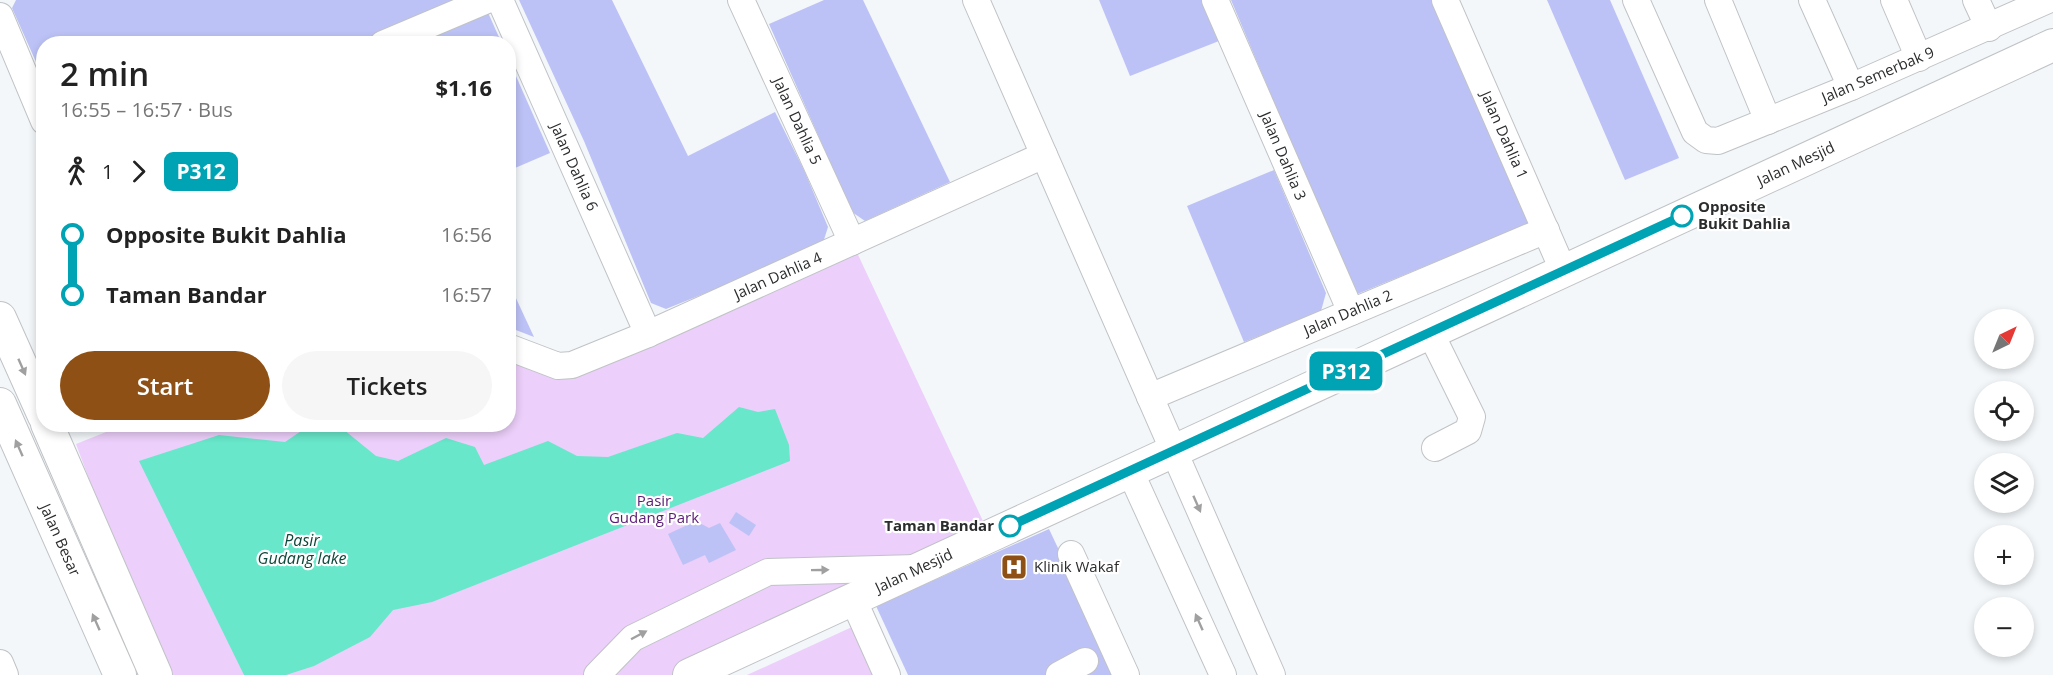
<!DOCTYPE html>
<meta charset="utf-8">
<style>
:root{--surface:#fff;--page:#f6f6f6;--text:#222;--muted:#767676;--accent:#8e5014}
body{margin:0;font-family:"Open Sans",sans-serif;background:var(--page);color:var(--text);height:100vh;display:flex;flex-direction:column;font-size:22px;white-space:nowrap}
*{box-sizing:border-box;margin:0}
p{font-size:20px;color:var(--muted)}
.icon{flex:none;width:33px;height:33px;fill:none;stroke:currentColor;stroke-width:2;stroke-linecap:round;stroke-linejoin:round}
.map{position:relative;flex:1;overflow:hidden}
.sheet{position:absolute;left:36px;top:36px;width:480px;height:396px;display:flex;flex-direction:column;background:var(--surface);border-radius:24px;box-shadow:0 3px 9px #0003}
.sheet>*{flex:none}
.badge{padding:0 12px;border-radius:9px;font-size:21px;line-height:39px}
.needle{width:39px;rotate:43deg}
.tools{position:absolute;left:1974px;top:309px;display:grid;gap:12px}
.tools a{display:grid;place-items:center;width:60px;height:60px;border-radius:50%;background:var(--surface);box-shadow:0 3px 9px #0003;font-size:30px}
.map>.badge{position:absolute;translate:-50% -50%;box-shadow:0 0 0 3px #fff}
.legs{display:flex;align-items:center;gap:9px;height:66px;padding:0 24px;font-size:20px}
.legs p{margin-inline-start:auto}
.headline{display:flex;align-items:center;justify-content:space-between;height:102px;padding:0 24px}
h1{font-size:33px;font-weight:600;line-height:45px}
.button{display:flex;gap:12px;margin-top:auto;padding:12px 24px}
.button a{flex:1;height:69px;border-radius:36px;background:var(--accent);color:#fff;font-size:24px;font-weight:600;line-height:69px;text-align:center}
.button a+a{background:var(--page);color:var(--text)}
ul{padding:0 24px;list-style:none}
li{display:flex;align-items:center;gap:21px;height:60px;font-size:22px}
li i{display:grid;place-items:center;width:9px;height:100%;margin:0 8px;background:currentColor}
li i::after{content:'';width:15px;height:15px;margin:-8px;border:4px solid;border-radius:50%;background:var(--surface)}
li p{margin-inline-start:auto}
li:first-child i{background:linear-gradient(#0000 50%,currentColor 0)}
li:last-child i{background:linear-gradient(currentColor 50%,#0000 0)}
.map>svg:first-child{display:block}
</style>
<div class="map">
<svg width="2053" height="675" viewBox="0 0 2053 675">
<rect width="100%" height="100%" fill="#f3f7fa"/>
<g fill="#eccffa">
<polygon points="852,242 990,536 689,675 162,675 76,444 126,424 508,424 509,351 558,366"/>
<polygon points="852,627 873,675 747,675"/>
</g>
<polygon fill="#68e7ca" points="739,407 758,412 775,409 789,445 790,461 432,602 393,610 370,637 314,666 286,675 244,675 139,461 219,435 285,442 310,425 338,425 376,456 398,461 446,438 475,447 484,465 548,441 577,456 608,457 677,433 703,438"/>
<g fill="#bdc2f6">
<polygon points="16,0 461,0 357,44 44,44 44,80 12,8"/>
<polygon points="519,0 612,0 688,156 775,112 804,170 828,227 822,246 666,309 651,303 584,141"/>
<polygon points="824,0 863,0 950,182 865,221 852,212 769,24"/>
<polygon points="1099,0 1203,0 1219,41 1130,76"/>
<polygon points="1231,0 1440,0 1540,219 1355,295"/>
<polygon points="1547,0 1610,0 1679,158 1625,180"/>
<polygon points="486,8 502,44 406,44"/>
<polygon points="508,58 550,153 508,171"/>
<polygon points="1274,170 1326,293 1321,311 1244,342 1187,206"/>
<polygon points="508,281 534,337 508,327"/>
<polygon points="736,512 756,525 749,536 729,523"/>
<polygon points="696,521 709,528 720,523 736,550 709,563 705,555 683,565 668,534"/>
<polygon points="1049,529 1118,675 908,675 876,606"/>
</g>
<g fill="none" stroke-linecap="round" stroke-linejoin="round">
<defs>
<g id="minor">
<polyline points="500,0 648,334"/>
<polyline points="741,0 852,242"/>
<polyline points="976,0 1272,675"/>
<polyline points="1215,0 1351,312"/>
<polyline points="1445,0 1563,270"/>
<polyline points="1636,0 1695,132 1706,140 1718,141 1851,87 2048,0"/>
<polyline points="1718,0 1768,121"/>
<polyline points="1812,0 1851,87"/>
<polyline points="1894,0 1919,58"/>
<polyline points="1976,0 1989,28"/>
<polyline points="0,16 44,121"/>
<polyline points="383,44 487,0"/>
<polyline points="1430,332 1472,417 1468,431 1435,448"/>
<polyline points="508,347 558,366 572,365 648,334 1044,155"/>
<polyline points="1150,397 1546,230"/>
<polyline points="1130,471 1223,675"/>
<polyline points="1071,554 1126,675"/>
<polyline points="853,599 887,675"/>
<polyline points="0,663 5,675"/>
<polyline points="597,675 633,638 768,572 917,568"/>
<polyline points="1059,675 1085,661"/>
</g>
<g id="major">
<polyline points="0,318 44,416"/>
<polyline points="0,404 120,675"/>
<polyline points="47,424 156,675"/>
<polyline points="689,675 2053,45"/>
</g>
</defs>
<use href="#minor" stroke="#c0c3c6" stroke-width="28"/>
<use href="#major" stroke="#c0c3c6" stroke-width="34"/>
<use href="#minor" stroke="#fff" stroke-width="26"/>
<use href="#major" stroke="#fff" stroke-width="32"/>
</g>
<defs><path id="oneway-solid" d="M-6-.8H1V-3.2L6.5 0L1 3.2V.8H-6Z" transform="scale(1.5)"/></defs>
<g fill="#a0a0a0">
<use href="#oneway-solid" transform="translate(22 367) rotate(66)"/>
<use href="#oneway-solid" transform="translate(19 448) rotate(-114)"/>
<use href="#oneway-solid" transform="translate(1197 504) rotate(66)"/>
<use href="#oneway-solid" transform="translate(820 570) rotate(-1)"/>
<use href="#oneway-solid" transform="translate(96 622) rotate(-114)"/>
<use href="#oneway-solid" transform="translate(1199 622) rotate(-114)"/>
<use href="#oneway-solid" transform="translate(639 635) rotate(-28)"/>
</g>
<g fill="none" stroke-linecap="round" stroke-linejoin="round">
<defs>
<polyline id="line-1" points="1010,526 1682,216"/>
</defs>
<use href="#line-1" stroke="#fff" stroke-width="14"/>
<use href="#line-1" stroke="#00a3b4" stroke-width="9"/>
</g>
<defs>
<symbol id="hospital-square" viewBox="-11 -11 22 22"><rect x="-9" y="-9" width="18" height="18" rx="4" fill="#8e5014" stroke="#fff"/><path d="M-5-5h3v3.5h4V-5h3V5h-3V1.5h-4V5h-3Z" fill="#fff"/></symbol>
</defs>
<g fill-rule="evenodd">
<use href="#hospital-square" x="999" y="552" width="30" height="30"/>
</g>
<g fill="#fff" stroke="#00a3b4" stroke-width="3">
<circle cx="1682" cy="216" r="10"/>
<circle cx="1010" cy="526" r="10"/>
</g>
<g text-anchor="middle" stroke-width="4.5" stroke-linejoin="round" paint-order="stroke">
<g font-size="15" fill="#2b2c2d" stroke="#fff">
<text transform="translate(1878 75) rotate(-23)" y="5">Jalan Semerbak 9</text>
<text transform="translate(797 121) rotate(65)" y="5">Jalan Dahlia 5</text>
<text transform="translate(1504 135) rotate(66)" y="5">Jalan Dahlia 1</text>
<text transform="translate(1283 156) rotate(67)" y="5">Jalan Dahlia 3</text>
<text transform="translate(1796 164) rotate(-25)" y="5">Jalan Mesjid</text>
<text transform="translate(574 167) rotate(66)" y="5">Jalan Dahlia 6</text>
<text transform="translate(778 276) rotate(-24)" y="5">Jalan Dahlia 4</text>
<text transform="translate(1348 313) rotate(-23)" y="5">Jalan Dahlia 2</text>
<text transform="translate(60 540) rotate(66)" y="5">Jalan Besar</text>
<text transform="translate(914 571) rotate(-25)" y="5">Jalan Mesjid</text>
</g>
<g font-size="15" font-weight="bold" fill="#2b2c2d" stroke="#fff" text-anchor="start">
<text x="1698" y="212">Opposite<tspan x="1698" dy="17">Bukit Dahlia</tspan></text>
<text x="994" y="531" text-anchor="end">Taman Bandar</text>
</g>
<g font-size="15" fill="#5b1a75" stroke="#fff">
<text x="654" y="506">Pasir<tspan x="654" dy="17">Gudang Park</tspan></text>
</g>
<g font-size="15" fill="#2b2c2d" stroke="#fff" text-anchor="start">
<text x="1034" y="572">Klinik Wakaf</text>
</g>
<g font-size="16" font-style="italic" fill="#0d463a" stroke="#fff">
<text x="302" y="546">Pasir<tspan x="302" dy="18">Gudang lake</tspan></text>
</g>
</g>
</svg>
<div class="tools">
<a><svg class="needle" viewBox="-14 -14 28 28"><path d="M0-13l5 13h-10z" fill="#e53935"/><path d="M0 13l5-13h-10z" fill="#767676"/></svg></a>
<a><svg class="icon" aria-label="locate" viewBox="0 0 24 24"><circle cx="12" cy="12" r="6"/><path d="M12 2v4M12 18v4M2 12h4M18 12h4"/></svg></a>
<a><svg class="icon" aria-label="layers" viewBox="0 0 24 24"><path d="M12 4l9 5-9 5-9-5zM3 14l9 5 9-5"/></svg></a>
<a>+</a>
<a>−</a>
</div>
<b class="badge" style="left:1346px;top:371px;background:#00a3b4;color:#fff">P312</b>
<section class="sheet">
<div class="headline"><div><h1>2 min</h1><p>16:55 – 16:57 · Bus</p></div><b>$1.16</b></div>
<div class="legs"><svg class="icon" aria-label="walk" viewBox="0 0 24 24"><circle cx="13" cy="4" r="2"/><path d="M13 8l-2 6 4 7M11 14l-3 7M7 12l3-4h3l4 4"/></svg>1<svg class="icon" aria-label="forward" viewBox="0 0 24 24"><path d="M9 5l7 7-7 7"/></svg><b class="badge" style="background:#00a3b4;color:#fff">P312</b></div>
<ul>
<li><i style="color:#00a3b4"></i><b>Opposite Bukit Dahlia</b><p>16:56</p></li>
<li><i style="color:#00a3b4"></i><b>Taman Bandar</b><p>16:57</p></li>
</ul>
<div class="button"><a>Start</a><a>Tickets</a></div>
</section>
</div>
